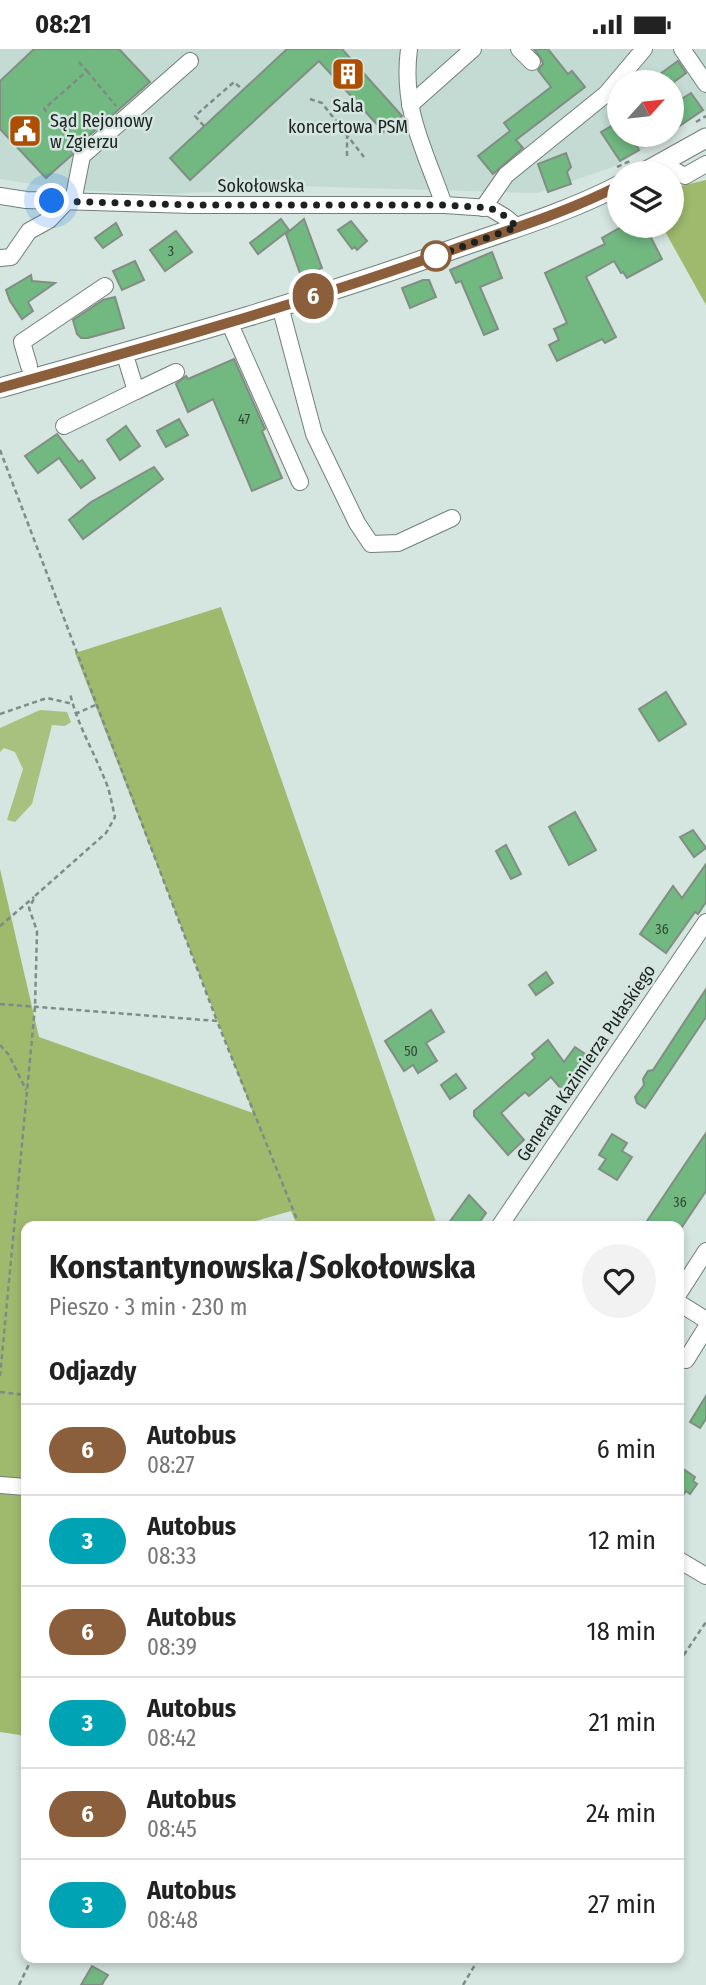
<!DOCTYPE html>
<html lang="pl">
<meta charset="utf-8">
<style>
:root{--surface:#fff;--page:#f2f2f2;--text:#222;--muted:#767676;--line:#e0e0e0}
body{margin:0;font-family:"Fira Sans Condensed",sans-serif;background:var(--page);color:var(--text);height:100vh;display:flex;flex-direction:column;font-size:26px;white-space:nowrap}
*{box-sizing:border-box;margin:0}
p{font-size:23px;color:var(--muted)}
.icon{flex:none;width:38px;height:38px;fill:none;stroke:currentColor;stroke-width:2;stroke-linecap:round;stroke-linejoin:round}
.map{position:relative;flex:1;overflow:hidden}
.drawer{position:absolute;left:21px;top:1172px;width:663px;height:742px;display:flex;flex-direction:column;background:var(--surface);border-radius:14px;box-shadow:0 4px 10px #0003}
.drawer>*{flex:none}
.badge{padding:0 14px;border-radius:23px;font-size:24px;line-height:46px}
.needle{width:46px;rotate:63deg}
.buttons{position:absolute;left:607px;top:21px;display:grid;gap:14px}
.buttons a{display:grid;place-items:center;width:77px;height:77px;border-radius:50%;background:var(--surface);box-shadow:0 4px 10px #0003;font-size:35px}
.you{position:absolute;width:35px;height:35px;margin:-18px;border:5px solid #fff;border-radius:50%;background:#1a73e8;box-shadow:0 0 0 10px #1a73e833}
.map>.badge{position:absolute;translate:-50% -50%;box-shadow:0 0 0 4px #fff}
h2{padding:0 28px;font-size:26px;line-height:63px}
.round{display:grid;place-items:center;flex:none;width:74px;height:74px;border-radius:37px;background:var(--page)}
.overview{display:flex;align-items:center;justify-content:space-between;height:119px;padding:0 28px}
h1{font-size:33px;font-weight:700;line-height:52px}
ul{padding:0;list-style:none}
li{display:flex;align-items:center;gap:21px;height:91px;padding:0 28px;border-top:2px solid var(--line)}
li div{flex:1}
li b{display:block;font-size:26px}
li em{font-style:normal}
li .badge{min-width:77px;font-weight:700;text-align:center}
.status{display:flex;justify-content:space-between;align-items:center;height:49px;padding:0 35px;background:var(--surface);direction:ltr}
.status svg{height:19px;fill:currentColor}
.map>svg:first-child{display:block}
</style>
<div class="status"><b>08:21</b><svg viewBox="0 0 49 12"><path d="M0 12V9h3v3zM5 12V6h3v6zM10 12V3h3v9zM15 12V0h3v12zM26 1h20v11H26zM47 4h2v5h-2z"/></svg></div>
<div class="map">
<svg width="706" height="1936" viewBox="0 0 706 1936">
<rect width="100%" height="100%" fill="#d5e5e0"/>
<polygon fill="#c3dbd3" points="0,0 706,0 706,62 672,82 672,33 620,33 620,86 666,86 613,118 537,144 297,137 174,145 72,141 0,130"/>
<polygon fill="#a8c17e" points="40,661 67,663 71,673 65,677 52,676 32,755 15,773 7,771 23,720 15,703 4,699 0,703 0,679"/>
<g fill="#9fba6d">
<polygon points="706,131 706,256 662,177 672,177 672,139"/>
<polygon points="221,558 436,1173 432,1178 298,1178 291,1162 234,1178 26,1178 26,1687 0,1683 0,820 39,988 253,1064 75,604"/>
</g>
<g fill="#71b881" stroke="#828d84" stroke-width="2">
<polygon points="34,0 119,0 150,33 75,99 72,106 46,129 0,80 0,32"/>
<polygon points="287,0 342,0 402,67 384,83 319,12 190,131 170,109"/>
<polygon points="534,0 548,0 568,25 572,22 585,38 516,91 523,99 493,125 478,107 510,82 504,74 551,38 538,21 543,15 542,11"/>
<polygon points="678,12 686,24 674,33 649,33"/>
<polygon points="691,44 703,61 672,82 672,56"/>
<polygon points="620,72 620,86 631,86 639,101 620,112 601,83"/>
<polygon points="566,104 571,118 567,123 571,135 548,143 538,115"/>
<polygon points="281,170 289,181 258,205 250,194"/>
<polygon points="304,170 322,219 301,227 286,185"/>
<polygon points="351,172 367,192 357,201 355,198 352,200 338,181"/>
<polygon points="116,174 122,186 103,199 95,189"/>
<polygon points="623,177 645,177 662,210 627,229 623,223 621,224 614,212 586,228 616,288 605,294 602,290 557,312 549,296 559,291 554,280 567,274 545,224 605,195 602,189"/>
<polygon points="176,182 192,203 165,222 150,201"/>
<polygon points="492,203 502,229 480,238 498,280 484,286 461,232 456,234 450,221"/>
<polygon points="135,212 144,231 122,241 113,222"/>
<polygon points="31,226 32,232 55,234 28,253 33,262 22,270 10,252 6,241"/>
<polygon points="423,231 429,231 436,248 410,259 402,239"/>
<polygon points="115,248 124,279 88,289 81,289 77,285 73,271 103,251"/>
<polygon points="234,310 265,380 262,382 282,429 252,442 213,350 188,363 176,335 186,327 188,330"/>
<polygon points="179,370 188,386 166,398 157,382"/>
<polygon points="126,377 140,397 120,411 107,391"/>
<polygon points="57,385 79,413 82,411 95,429 81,439 59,409 38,424 25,407"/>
<polygon points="154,418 163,430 83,490 69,471 91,453"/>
<polygon points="666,643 686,675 659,692 639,660"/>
<polygon points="575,763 596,801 569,816 549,778"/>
<polygon points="693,781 706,799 694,808 680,788"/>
<polygon points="506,796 521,825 511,830 496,802"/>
<polygon points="706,815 706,853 698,865 695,863 666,904 640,885 673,837 682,849"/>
<polygon points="546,923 553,934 536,946 529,936"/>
<polygon points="706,940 706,968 645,1059 637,1054 635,1048 644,1036 643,1030 648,1022 653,1021"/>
<polygon points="431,961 444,983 426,994 437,1012 418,1024 413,1016 404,1022 385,992"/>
<polygon points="548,991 564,1013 575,998 594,1011 576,1037 572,1032 562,1041 551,1028 529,1047 525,1043 501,1064 524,1091 508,1106 474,1067 474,1062 535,1009 532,1005"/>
<polygon points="456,1025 466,1039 450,1050 441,1036"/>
<polygon points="706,1084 706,1142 682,1178 643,1178"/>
<polygon points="612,1085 627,1094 622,1102 632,1108 617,1131 599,1120 606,1110 599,1106"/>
<polygon points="469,1146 486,1164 476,1178 446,1178"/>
<polygon points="706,1347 706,1370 700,1379 690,1373"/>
<polygon points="679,1417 695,1428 693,1432 697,1435 690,1445 686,1442 679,1452"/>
<polygon points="92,1917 108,1926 104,1932 102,1936 81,1936"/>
</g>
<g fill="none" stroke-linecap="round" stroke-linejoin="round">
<defs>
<g id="minor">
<path d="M409,0C401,61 425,101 444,156"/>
<polyline points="519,0 532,13"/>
<polyline points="682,0 706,35"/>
<polyline points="410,56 473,0"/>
<polyline points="662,115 685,127 706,115"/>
<polyline points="0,147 26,151 191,156 444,156 490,159 505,168 517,178"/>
<polyline points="73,152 82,107 190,12"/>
<polyline points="483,159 506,126 606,45 644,0"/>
<polyline points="0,209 11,208 29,182 49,171 67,152"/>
<polyline points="280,257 314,385 357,474 371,495 398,494 452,469"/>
<polyline points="229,273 300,433"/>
<polyline points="124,303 136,342 176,323"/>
<polyline points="29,317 22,293 105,237"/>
<polyline points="64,377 136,342"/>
<polyline points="499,1178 706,873"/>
<polyline points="679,1244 706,1202"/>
<polyline points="679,1254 706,1271"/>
<polyline points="686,1311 706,1279"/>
<polyline points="0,1436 26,1438"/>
<polyline points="679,1511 706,1527"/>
</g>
<g id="major">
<polyline points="643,124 706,89"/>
<path d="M0,339C151,296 303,254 451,201C508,181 566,164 620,136"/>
</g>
</defs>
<use href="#minor" stroke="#707f7a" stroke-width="18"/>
<use href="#major" stroke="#707f7a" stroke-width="21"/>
<g stroke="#7f8b87" stroke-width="2.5" stroke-dasharray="5 3.5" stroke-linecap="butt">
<polyline points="87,22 116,57"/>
<polyline points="310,50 322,54 364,108"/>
<polyline points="52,69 44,60 87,22 77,11"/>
<polyline points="696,73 706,67"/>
<polyline points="204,77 195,67 234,33 243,41"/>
<polyline points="347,85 347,107"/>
<polyline points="617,118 630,112"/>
<polyline points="0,401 217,972"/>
<polyline points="0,665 47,649 73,655"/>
<polyline points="75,665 98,655"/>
<polyline points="0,877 34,848"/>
<polyline points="0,955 217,972 300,1178"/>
<polyline points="0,996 9,1006 26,1041"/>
<path d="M0,1327L35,958L37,882L29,859L36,846L106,784L115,768C112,756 110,742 105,731C93,701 77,675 70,644"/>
<polyline points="0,1343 26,1346"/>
<polyline points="679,1613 706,1573"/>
<polyline points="19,1936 32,1909"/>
<polyline points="463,1936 479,1909"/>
</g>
<use href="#minor" stroke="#fff" stroke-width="16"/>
<use href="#major" stroke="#fff" stroke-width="19"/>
</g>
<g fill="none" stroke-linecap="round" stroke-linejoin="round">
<defs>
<path id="line" d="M0,339C151,297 304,254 452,201C508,181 566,164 620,136"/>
</defs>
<use href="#line" stroke="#fff" stroke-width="16"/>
<use href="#line" stroke="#8b5e3c" stroke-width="10"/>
<polyline stroke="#1c2220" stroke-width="7" stroke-dasharray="0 12.6" points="52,152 191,156 444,156 490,159 505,167 517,178 436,207"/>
</g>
<defs>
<symbol id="building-square" viewBox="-11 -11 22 22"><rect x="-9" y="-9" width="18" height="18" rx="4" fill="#ad4e00" stroke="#d5e5e0"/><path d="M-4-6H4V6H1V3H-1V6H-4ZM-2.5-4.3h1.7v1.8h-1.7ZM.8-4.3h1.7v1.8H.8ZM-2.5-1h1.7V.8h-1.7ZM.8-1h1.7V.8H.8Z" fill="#fff"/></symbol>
<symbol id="civic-square" viewBox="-11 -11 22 22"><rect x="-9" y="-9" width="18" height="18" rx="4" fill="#ad4e00" stroke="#d5e5e0"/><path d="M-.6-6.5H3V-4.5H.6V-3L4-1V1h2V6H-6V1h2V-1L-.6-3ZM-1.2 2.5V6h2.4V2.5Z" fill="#fff"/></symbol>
</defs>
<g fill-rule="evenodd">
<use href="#building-square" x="329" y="6" width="38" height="38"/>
<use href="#civic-square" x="6" y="63" width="38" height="38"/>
</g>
<circle fill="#fff" stroke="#8b5e3c" stroke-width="3.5" cx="436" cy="207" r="14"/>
<g text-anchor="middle" stroke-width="5" stroke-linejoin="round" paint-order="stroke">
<g font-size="14" fill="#314838">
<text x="171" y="207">3</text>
<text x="244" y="375">47</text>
<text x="662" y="885">36</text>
<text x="411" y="1007">50</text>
<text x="680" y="1158">36</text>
</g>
<g font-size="18" fill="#1c2220" stroke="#d5e5e0">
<text x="348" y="63">Sala<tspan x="348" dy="21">koncertowa PSM</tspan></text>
<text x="50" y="78" text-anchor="start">Sąd Rejonowy<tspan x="50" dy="21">w Zgierzu</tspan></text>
</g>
<g font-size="18" fill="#1c2220" stroke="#d5e5e0">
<text x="261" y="143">Sokołowska</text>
<text transform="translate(586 1014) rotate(-56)" y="6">Generała Kazimierza Pułaskiego</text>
</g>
</g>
</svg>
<div class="buttons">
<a><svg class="needle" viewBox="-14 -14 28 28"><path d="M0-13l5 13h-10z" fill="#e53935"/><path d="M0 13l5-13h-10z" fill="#767676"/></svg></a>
<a><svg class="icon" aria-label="layers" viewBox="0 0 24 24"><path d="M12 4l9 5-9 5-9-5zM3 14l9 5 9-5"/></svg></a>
</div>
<div class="you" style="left:52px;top:152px"></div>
<b class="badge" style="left:313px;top:247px;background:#8b5e3c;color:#fff">6</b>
<section class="drawer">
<div class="overview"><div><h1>Konstantynowska/Sokołowska</h1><p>Pieszo · 3 min · 230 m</p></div><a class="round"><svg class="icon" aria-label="heart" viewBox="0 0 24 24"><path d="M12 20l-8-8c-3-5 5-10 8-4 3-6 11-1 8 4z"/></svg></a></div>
<h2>Odjazdy</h2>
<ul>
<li><span class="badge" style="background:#8b5e3c;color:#fff">6</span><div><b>Autobus</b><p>08:27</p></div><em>6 min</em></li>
<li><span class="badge" style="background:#00a3b4;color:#fff">3</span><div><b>Autobus</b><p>08:33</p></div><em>12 min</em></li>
<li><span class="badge" style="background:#8b5e3c;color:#fff">6</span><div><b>Autobus</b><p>08:39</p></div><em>18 min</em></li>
<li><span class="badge" style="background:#00a3b4;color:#fff">3</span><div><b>Autobus</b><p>08:42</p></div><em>21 min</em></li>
<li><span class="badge" style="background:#8b5e3c;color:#fff">6</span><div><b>Autobus</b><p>08:45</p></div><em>24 min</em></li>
<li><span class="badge" style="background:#00a3b4;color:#fff">3</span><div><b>Autobus</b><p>08:48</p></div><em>27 min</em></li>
</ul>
</section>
</div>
